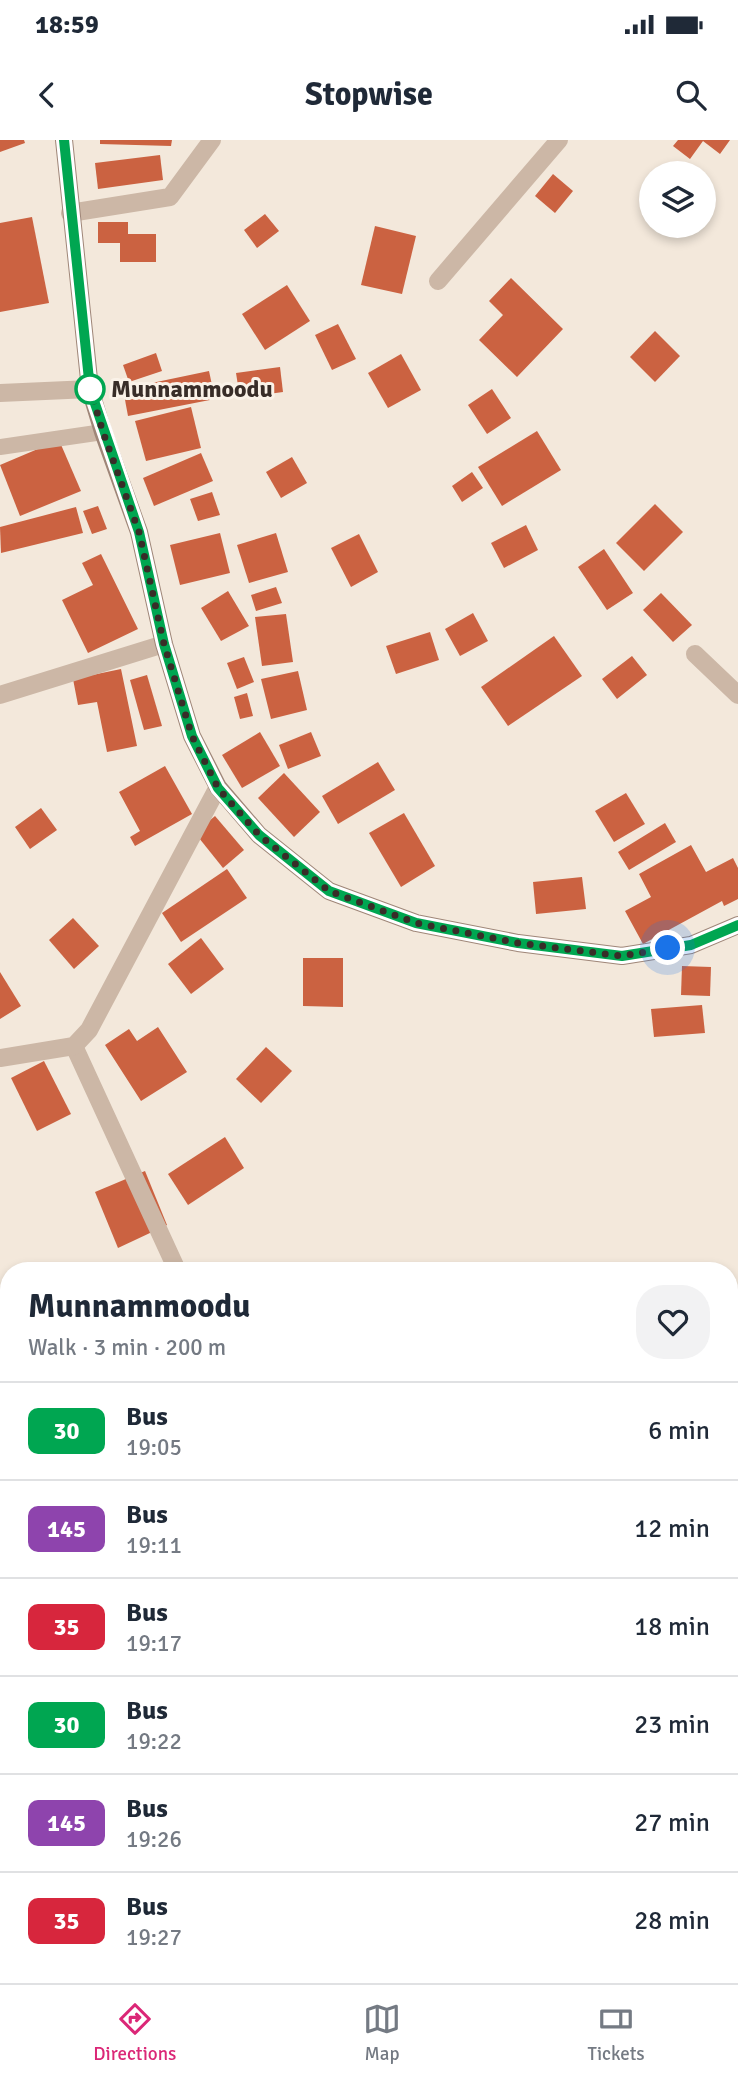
<!DOCTYPE html>
<meta charset="utf-8">
<style>
:root{--surface:#fff;--page:#f2f2f3;--text:#1f2937;--muted:#747a83;--line:#e0e1e3;--accent:#db2777}
body{margin:0;font-family:Signika,sans-serif;background:var(--page);color:var(--text);height:100vh;display:flex;flex-direction:column;font-size:26px;white-space:nowrap}
*{box-sizing:border-box;margin:0}
p{font-size:23px;color:var(--muted)}
.icon{flex:none;width:38px;height:38px;fill:none;stroke:currentColor;stroke-width:2;stroke-linecap:round;stroke-linejoin:round}
.map{position:relative;flex:1;overflow:hidden}
.side{position:absolute;left:0px;top:1122px;width:738px;height:723px;display:flex;flex-direction:column;background:var(--surface);border-radius:28px 28px 0 0;box-shadow:0 4px 10px #0003}
.side>*{flex:none}
.badge{padding:0 14px;border-radius:10px;font-size:24px;line-height:46px}
.controls{position:absolute;left:639px;top:21px;display:grid;gap:14px}
.controls a{display:grid;place-items:center;width:77px;height:77px;border-radius:50%;background:var(--surface);box-shadow:0 4px 10px #0003;font-size:35px}
.you{position:absolute;width:35px;height:35px;margin:-18px;border:5px solid #fff;border-radius:50%;background:#1a73e8;box-shadow:0 0 0 10px #1a73e833}
.map>.badge{position:absolute;translate:-50% -50%;box-shadow:0 0 0 4px #fff}
.round{display:grid;place-items:center;flex:none;width:74px;height:74px;border-radius:28px;background:var(--page)}
.headline{display:flex;align-items:center;justify-content:space-between;height:119px;padding:0 28px}
h1{font-size:33px;font-weight:700;line-height:52px}
ul{padding:0;list-style:none}
li{display:flex;align-items:center;gap:21px;height:98px;padding:0 28px;border-top:2px solid var(--line)}
li div{flex:1}
li b{display:block;font-size:26px}
li em{font-style:normal}
li .badge{min-width:77px;font-weight:700;text-align:center}
.status{display:flex;justify-content:space-between;align-items:center;height:49px;padding:0 35px;background:var(--surface);direction:ltr}
.status svg{height:19px;fill:currentColor}
header{display:flex;justify-content:space-between;align-items:center;height:91px;padding:0 28px;background:var(--surface);font-size:32px;font-weight:700}
.dock{display:flex;justify-content:space-around;align-items:center;height:98px;border-top:2px solid var(--line);background:var(--surface);font-size:19px;color:var(--muted)}
.dock a{display:grid;justify-items:center;gap:4px}
.dock .on{color:var(--accent)}
.map>svg:first-child{display:block}
</style>
<div class="status"><b>18:59</b><svg viewBox="0 0 49 12"><path d="M0 12V9h3v3zM5 12V6h3v6zM10 12V3h3v9zM15 12V0h3v12zM26 1h20v11H26zM47 4h2v5h-2z"/></svg></div>
<header><svg class="icon" aria-label="back" viewBox="0 0 24 24"><path d="M15 5l-7 7 7 7"/></svg>Stopwise<svg class="icon" aria-label="search" viewBox="0 0 24 24"><circle cx="10" cy="10" r="6"/><path d="M15 15l6 6"/></svg></header>
<div class="map">
<svg width="738" height="1843" viewBox="0 0 738 1843">
<rect width="100%" height="100%" fill="#f3e8db"/>
<g fill="#cb6241">
<polygon points="0,0 24,0 25,3 0,12"/>
<polygon points="100,0 172,0 171,6 100,4"/>
<polygon points="678,0 730,0 720,14 703,1 690,19 673,6"/>
<polygon points="160,15 163,40 98,49 95,23"/>
<polygon points="553,34 573,51 555,73 535,56"/>
<polygon points="265,74 279,91 257,108 244,90"/>
<polygon points="32,77 49,163 0,172 0,83"/>
<polygon points="98,82 128,82 128,94 156,94 156,122 120,122 120,103 98,103"/>
<polygon points="375,86 416,96 402,154 361,145"/>
<polygon points="511,138 563,189 517,237 479,200 503,175 489,161"/>
<polygon points="287,145 310,181 265,210 242,174"/>
<polygon points="338,184 356,219 332,230 315,195"/>
<polygon points="655,191 680,216 655,242 630,217"/>
<polygon points="156,213 162,231 129,242 123,225"/>
<polygon points="401,214 421,250 388,268 368,233"/>
<polygon points="280,227 283,252 240,258 236,233"/>
<polygon points="209,231 215,259 128,276 123,249"/>
<polygon points="492,249 511,278 487,294 468,265"/>
<polygon points="191,267 201,308 146,321 135,281"/>
<polygon points="537,291 561,330 502,366 478,327"/>
<polygon points="59,300 81,351 20,376 0,325"/>
<polygon points="201,313 213,341 154,366 143,338"/>
<polygon points="292,317 307,343 281,358 266,332"/>
<polygon points="472,332 483,348 462,362 452,346"/>
<polygon points="212,352 220,375 198,381 190,359"/>
<polygon points="655,364 683,392 644,431 616,403"/>
<polygon points="98,366 107,389 92,394 83,371"/>
<polygon points="76,367 83,393 1,413 0,387"/>
<polygon points="526,385 538,410 504,428 491,403"/>
<polygon points="220,393 230,433 180,445 170,405"/>
<polygon points="276,393 288,432 249,443 237,405"/>
<polygon points="359,394 378,432 351,447 331,408"/>
<polygon points="604,409 633,453 607,470 578,427"/>
<polygon points="101,414 138,489 88,513 62,460 93,445 82,423"/>
<polygon points="276,447 282,463 256,471 251,455"/>
<polygon points="228,451 249,486 221,501 201,468"/>
<polygon points="661,453 692,485 673,502 643,470"/>
<polygon points="473,473 488,501 460,516 445,489"/>
<polygon points="286,474 293,522 262,526 255,477"/>
<polygon points="430,492 439,520 396,534 386,506"/>
<polygon points="554,496 582,536 508,586 481,547"/>
<polygon points="632,516 647,535 617,559 602,539"/>
<polygon points="244,517 254,542 237,549 227,523"/>
<polygon points="121,529 137,606 107,612 97,562 78,565 73,539"/>
<polygon points="298,531 307,570 271,579 261,539"/>
<polygon points="147,535 162,586 144,590 130,540"/>
<polygon points="247,553 253,576 240,579 234,557"/>
<polygon points="260,592 280,626 242,648 222,615"/>
<polygon points="311,592 321,616 288,629 279,605"/>
<polygon points="378,622 395,650 338,684 322,656"/>
<polygon points="165,626 192,674 135,706 130,697 140,691 119,652"/>
<polygon points="284,633 320,672 294,697 258,658"/>
<polygon points="626,653 645,684 614,702 595,671"/>
<polygon points="41,668 57,690 30,709 15,687"/>
<polygon points="404,673 435,726 401,747 369,693"/>
<polygon points="215,676 244,710 223,728 195,693"/>
<polygon points="665,683 676,702 629,730 618,712"/>
<polygon points="691,705 706,732 733,718 738,728 738,759 724,766 722,761 643,804 625,771 651,757 639,734"/>
<polygon points="227,729 247,758 181,802 162,773"/>
<polygon points="582,737 586,769 536,774 533,742"/>
<polygon points="73,778 99,806 74,829 49,800"/>
<polygon points="201,798 224,829 191,854 168,824"/>
<polygon points="303,818 343,818 343,867 303,866"/>
<polygon points="682,826 711,827 710,856 681,855"/>
<polygon points="0,832 21,866 0,879"/>
<polygon points="702,865 705,893 654,897 651,869"/>
<polygon points="158,887 187,932 141,961 105,905 129,889 137,901"/>
<polygon points="266,907 292,931 261,963 236,939"/>
<polygon points="44,921 71,974 37,991 11,938"/>
<polygon points="225,997 244,1028 188,1065 168,1034"/>
<polygon points="145,1031 167,1085 118,1108 95,1052"/>
<polygon points="0,1258 7,1260 1,1292 0,1292"/>
<polygon points="9,1317 9,1353 7,1353 2,1318"/>
<polygon points="738,1374 738,1492 730,1493 730,1375"/>
<polygon points="0,1471 7,1472 2,1521 0,1521"/>
<polygon points="738,1503 738,1534 730,1536 730,1506"/>
<polygon points="6,1535 9,1535 9,1557 3,1556"/>
<polygon points="94,1836 135,1836 139,1843 98,1843"/>
<polygon points="614,1836 653,1836 660,1843 607,1843"/>
</g>
<g fill="none" stroke-linecap="round" stroke-linejoin="round">
<polyline stroke="#ccb7a6" stroke-width="16" points="0,307 103,292"/>
<g stroke="#ccb7a6" stroke-width="18">
<polyline points="70,73 170,57 212,0"/>
<polyline points="438,141 559,0"/>
<polyline points="0,253 90,249"/>
<polyline points="695,514 738,555"/>
<polyline points="0,555 164,504"/>
<polyline points="74,906 177,1130"/>
<polyline points="0,918 74,906 89,890 218,647"/>
<polyline points="730,1344 738,1347"/>
<polyline points="0,1441 9,1442"/>
<polyline points="730,1808 738,1796"/>
<polyline points="35,1836 36,1843"/>
<polyline points="705,1843 710,1836"/>
</g>
<polyline stroke="#9f8678" stroke-width="18" points="64,0 90,249 103,292 139,392 164,504 192,596 218,647 259,695 329,751 416,783 518,803 622,816 691,805 738,785"/>
</g>
<g fill="none" stroke-linecap="round" stroke-linejoin="round">
<defs>
<polyline id="line" points="64,0 90,249 139,392 164,504 192,596 218,648 259,695 329,751 416,783 518,803 622,816 691,805 738,785"/>
</defs>
<use href="#line" stroke="#fff" stroke-width="16"/>
<use href="#line" stroke="#00a651" stroke-width="10"/>
<polyline stroke="#382d28" stroke-width="7" stroke-dasharray="0 12.6" points="90,249 103,292 139,392 164,504 192,596 218,648 259,695 329,751 416,783 518,803 622,816 668,808"/>
</g>
<circle fill="#fff" stroke="#00a651" stroke-width="3.5" cx="90" cy="249" r="14"/>
<g text-anchor="middle" stroke-width="6" stroke-linejoin="round" paint-order="stroke">
<g font-size="24" font-weight="bold" fill="#382d28" stroke="#faf2e8" text-anchor="start">
<text x="111" y="257">Munnammoodu</text>
</g>
</g>
</svg>
<div class="controls">
<a><svg class="icon" aria-label="layers" viewBox="0 0 24 24"><path d="M12 4l9 5-9 5-9-5zM3 14l9 5 9-5"/></svg></a>
</div>
<div class="you" style="left:668px;top:808px"></div>
<section class="side">
<div class="headline"><div><h1>Munnammoodu</h1><p>Walk · 3 min · 200 m</p></div><a class="round"><svg class="icon" aria-label="heart" viewBox="0 0 24 24"><path d="M12 20l-8-8c-3-5 5-10 8-4 3-6 11-1 8 4z"/></svg></a></div>
<ul>
<li><span class="badge" style="background:#00a651;color:#fff">30</span><div><b>Bus</b><p>19:05</p></div><em>6 min</em></li>
<li><span class="badge" style="background:#8e44ad;color:#fff">145</span><div><b>Bus</b><p>19:11</p></div><em>12 min</em></li>
<li><span class="badge" style="background:#d7263d;color:#fff">35</span><div><b>Bus</b><p>19:17</p></div><em>18 min</em></li>
<li><span class="badge" style="background:#00a651;color:#fff">30</span><div><b>Bus</b><p>19:22</p></div><em>23 min</em></li>
<li><span class="badge" style="background:#8e44ad;color:#fff">145</span><div><b>Bus</b><p>19:26</p></div><em>27 min</em></li>
<li><span class="badge" style="background:#d7263d;color:#fff">35</span><div><b>Bus</b><p>19:27</p></div><em>28 min</em></li>
</ul>
</section>
</div>
<nav class="dock">
<a class="on"><svg class="icon" aria-label="directions" viewBox="0 0 24 24"><path d="M12 3l9 9-9 9-9-9zM9 14v-3h6M13 9l2 2-2 2"/></svg>Directions</a>
<a><svg class="icon" aria-label="map" viewBox="0 0 24 24"><path d="M3 6l6-2 6 2 6-2v14l-6 2-6-2-6 2zM9 4v14M15 6v14"/></svg>Map</a>
<a><svg class="icon" aria-label="tickets" viewBox="0 0 24 24"><path d="M3 7h18v10H3zM15 7v10"/></svg>Tickets</a>
</nav>
